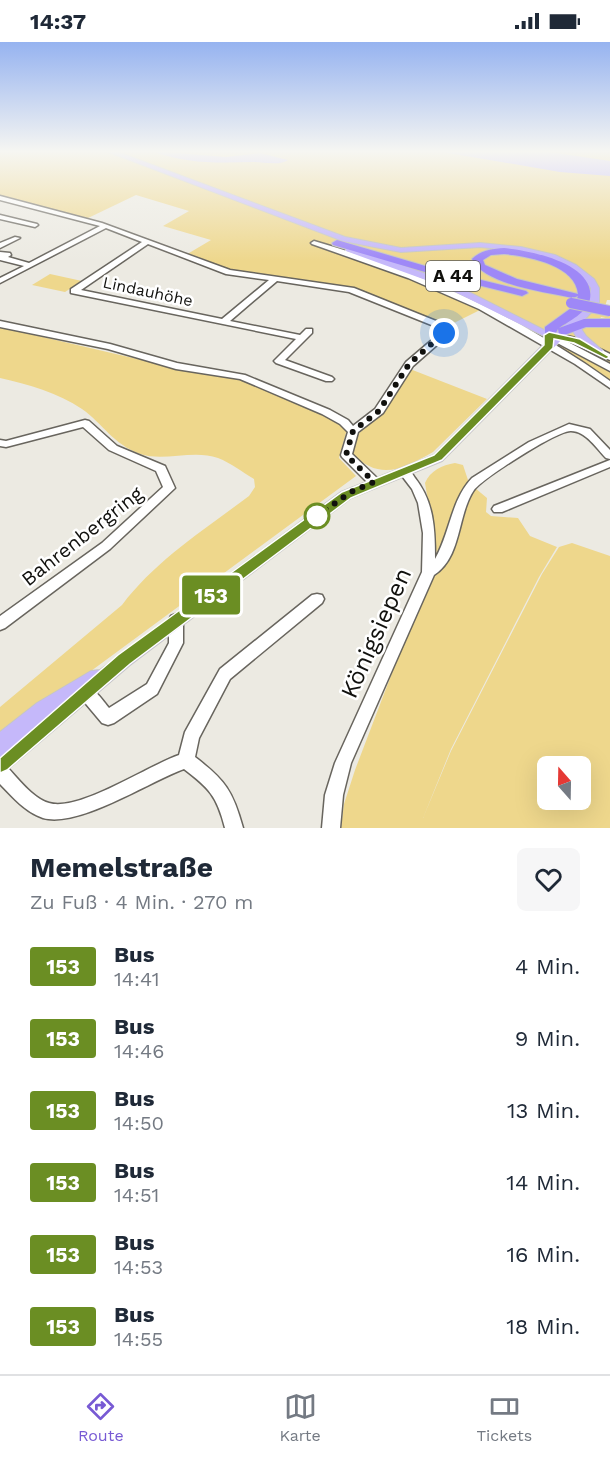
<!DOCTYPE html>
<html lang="de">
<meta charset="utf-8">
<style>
:root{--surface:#fff;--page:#f6f6f7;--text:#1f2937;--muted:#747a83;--line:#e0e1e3;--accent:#785ad4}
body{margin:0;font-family:"Work Sans",sans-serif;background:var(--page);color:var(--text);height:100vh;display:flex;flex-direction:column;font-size:22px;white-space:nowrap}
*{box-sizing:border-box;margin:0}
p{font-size:20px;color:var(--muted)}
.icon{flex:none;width:33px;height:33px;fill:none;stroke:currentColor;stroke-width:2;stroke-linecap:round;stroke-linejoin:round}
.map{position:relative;height:786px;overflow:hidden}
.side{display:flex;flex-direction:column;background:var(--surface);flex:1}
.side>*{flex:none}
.badge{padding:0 12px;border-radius:4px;font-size:21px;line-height:39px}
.needle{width:39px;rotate:340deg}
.tools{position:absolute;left:537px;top:714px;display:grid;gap:12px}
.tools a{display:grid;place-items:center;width:54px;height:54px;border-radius:9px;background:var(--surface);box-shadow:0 6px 24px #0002;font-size:30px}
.you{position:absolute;width:30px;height:30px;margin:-15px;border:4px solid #fff;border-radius:50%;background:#1a73e8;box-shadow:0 0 0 9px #1a73e833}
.map>.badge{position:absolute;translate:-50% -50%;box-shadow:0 0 0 3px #fff}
.round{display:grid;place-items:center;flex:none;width:63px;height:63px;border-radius:9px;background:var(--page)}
.overview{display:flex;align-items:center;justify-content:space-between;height:102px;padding:0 30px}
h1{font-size:28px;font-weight:700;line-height:45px}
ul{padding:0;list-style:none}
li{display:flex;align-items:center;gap:18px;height:72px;padding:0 30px}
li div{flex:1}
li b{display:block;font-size:22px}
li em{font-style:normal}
li .badge{min-width:66px;font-weight:700;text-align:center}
.status{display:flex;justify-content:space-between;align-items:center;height:42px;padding:0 30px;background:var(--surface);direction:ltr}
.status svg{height:16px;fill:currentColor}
.tabs{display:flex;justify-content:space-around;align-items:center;height:84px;border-top:2px solid var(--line);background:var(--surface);font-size:16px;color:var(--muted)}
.tabs a{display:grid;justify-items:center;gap:3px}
.tabs .current{color:var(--accent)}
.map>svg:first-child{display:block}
</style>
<div class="status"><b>14:37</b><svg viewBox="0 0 49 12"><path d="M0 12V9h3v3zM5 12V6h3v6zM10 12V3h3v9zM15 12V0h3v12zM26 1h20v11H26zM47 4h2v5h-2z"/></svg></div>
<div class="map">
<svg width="610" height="786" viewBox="0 0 610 786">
<rect width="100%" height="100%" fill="#eceae2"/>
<g fill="#eed78c" fill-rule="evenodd">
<polygon points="0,109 610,109 610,258 607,258 603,271 610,273 610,277 601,275 597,283 610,285 610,343 594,331 606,335 557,310 483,265 439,244 400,232 482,267 444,286 343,244 243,232 184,214 211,198 163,184 189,169 136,153 86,177 0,155"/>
<polygon points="50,232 82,239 65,250 32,243"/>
<path d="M0,285L163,323L249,339L336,377L347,387L339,416L356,434L0,696V665L122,563C155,519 205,487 249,454L255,445L254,437C242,430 231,421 218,416C193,407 165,420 140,412C113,402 103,382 82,367C58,351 28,342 0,336Z"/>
<path d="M410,327L487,357L433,410C401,428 380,439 351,411C356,384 373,383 388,364C396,353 403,339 410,327Z"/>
<path d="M455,421L463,423L469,441L487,456L486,470L491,474L518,476L530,494L557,505L539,535L451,707L423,776L451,709L542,532L559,505L572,501L610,514V786H341L344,762L355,728L437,513L425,441C430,429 442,423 455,421ZM548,724H580V758H548Z"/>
</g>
<g fill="#bcb1fc">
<path d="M152,109L226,115L260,111L288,118C280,124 264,120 253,120C217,121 186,122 152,109Z"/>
<polygon points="437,109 543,109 610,119 610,134 560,130"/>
</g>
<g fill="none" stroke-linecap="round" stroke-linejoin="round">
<defs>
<g id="minor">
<path d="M0,154L102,181L230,228L354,246L446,283V295L413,324L383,371L358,390L352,412L378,437L380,440L378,443H370L342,415L341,413L348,390L340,382L322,372L240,337L176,327L108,307L0,285V279L110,302L177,321L245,333L330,368L348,378L353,384L375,367L406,320L439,292V286L349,250L277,239L230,279L300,293L306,287H312V291L285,318L332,335L334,337L332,339H326L276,321L274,319L296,297L71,251V247L142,200L106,186L0,241V236L24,224L0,218V210L10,211L11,213L8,215L29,221L100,184L0,158ZM148,202L226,232L269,238L222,277L81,248Z"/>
<polygon points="0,173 37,182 38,183 35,185 0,177"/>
<polygon points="15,195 20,196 0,206 0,201"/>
<path d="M314,199C419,229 521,275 610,339V346L575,322L479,267L408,236L312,202L311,201Z"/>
<polygon points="549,290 580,297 610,312 610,318 566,299 610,322 610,329 546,295 545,293"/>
<polygon points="85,378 89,379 117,404 165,424 175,446 110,507 5,586 0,588 0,574 102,501 163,445 156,429 109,408 83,385 6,405 0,404 0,398 6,399"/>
<path d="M569,382L590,387L610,408V417L606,416C597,407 586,389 571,389C558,388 483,436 474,448C457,473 462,515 434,533L351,721L343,753L340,786H322L325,753L335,721L422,530L423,491L418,461L412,447L399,430L405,426C410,428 412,431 415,436C434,460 435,487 435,517C450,491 451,458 472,436L529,400Z"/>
<polygon points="610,418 610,425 502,470 494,470 492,467 494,464"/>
<path d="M317,552L322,553L324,557L322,561L230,637L199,696L195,715C225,738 233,749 243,786H225C217,754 209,746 184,727C148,740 79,786 43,776C25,770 13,755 0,742V722L6,724C18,736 32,756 49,761C79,770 147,724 179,713L185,690L220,627L312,553Z"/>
<path d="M176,572L181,574L183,578V601L157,652L114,681L108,683L102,681L81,656L78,651L81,646C93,642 102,658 109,666L147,642L169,601V578L171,574Z"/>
</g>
<path id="major" d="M106,109H115L345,195L401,206L480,201L521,205L555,213L576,223L594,237L599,246V262L584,278L582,288L586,294L603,309L598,312C587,308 577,298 572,287L442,419L351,456L130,623L7,728L0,731V690L37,661L91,629L100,628L341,450L434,413L544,302V294L445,245L346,209V205H352L451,241L554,293L589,261L591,246L587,241L570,227L549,217L521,209L480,205L401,210L343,199Z"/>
<g id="highway">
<polygon points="337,198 432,226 526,249 528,251 522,254 425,230 333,203 332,201"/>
<path d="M504,206C528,208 596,221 590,257C587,271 569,279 559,286L584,277H610V285H586L567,292H559L558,287L553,296H545V285L574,264L578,254L573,256C546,250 484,243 472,217C481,208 492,207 504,206ZM504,212C527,214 576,223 578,252L517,237L485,223L483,218L491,213Z"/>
</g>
</defs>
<use href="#minor" stroke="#68655e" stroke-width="3"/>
<use href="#major" stroke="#c6c6c5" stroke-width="2"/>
<use href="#highway" stroke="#c6c6c5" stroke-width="2"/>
<use href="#minor" fill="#fff" fill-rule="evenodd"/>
<use href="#major" fill="#c5b8fa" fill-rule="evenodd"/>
<use href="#highway" fill="#9e88f7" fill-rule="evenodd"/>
<defs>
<polyline id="highway-bridge" points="571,261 610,269"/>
</defs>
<use href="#highway-bridge" stroke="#c6c6c5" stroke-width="12" stroke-linecap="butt"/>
<use href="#highway-bridge" stroke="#9e88f7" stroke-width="10"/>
</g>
<linearGradient id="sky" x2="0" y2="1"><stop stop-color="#96b3f0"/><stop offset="0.5" stop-color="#f6f6f2"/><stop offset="1" stop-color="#f6f6f2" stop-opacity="0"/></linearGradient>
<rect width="610" height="219" fill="url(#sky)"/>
<polygon fill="#6b8e23" stroke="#fff" stroke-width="1.5" points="549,290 580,297 610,315 606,317 574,301 554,297 553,306 442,418 351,456 130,622 7,728 0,731 0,716 118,613 342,450 434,413 544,303 544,293"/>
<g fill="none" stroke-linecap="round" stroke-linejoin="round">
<polyline stroke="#11110e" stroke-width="6" stroke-dasharray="0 10.8" points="317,474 351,450 374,440 346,413 353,389 379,369 409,322 444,291"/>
</g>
<circle fill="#fff" stroke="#6b8e23" stroke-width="3" cx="317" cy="474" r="12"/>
<g text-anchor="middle" stroke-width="5" stroke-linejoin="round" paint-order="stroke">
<g font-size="16" fill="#11110e" stroke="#fff">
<text transform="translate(148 249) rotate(12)" y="6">Lindauhöhe</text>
</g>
<rect fill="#fff" stroke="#585856" stroke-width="1.5" x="426" y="219" width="54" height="30" rx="4.5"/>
<g font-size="18" font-weight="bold" fill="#11110e">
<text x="453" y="240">A 44</text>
</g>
<g font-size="20" fill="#11110e" stroke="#fff">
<text transform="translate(82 494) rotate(-38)" y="7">Bahrenbergring</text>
</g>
<g font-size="24" fill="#11110e" stroke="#fff">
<text transform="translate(376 591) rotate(-66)" y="8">Königsiepen</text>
</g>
</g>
</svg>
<div class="tools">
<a><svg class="needle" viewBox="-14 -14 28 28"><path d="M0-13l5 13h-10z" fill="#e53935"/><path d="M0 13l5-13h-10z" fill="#747a83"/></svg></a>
</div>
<div class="you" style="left:444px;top:291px"></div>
<b class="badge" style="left:211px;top:553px;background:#6b8e23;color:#fff">153</b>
</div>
<section class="side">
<div class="overview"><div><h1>Memelstraße</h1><p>Zu Fuß · 4 Min. · 270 m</p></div><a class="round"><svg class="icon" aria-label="heart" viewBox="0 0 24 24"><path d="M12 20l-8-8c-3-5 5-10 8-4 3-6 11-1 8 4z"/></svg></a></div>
<ul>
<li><span class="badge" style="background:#6b8e23;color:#fff">153</span><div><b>Bus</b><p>14:41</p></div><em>4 Min.</em></li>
<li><span class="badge" style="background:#6b8e23;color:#fff">153</span><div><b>Bus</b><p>14:46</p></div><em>9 Min.</em></li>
<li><span class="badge" style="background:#6b8e23;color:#fff">153</span><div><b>Bus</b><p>14:50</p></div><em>13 Min.</em></li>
<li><span class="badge" style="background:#6b8e23;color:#fff">153</span><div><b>Bus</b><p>14:51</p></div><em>14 Min.</em></li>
<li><span class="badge" style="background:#6b8e23;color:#fff">153</span><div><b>Bus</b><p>14:53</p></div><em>16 Min.</em></li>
<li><span class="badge" style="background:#6b8e23;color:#fff">153</span><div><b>Bus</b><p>14:55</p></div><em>18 Min.</em></li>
</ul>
</section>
<nav class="tabs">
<a class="current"><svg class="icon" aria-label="directions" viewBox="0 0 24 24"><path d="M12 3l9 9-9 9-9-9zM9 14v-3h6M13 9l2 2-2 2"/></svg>Route</a>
<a><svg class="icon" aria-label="map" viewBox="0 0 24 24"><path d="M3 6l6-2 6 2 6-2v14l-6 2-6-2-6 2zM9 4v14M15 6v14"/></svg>Karte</a>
<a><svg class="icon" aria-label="tickets" viewBox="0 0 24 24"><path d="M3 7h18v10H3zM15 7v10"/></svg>Tickets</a>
</nav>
